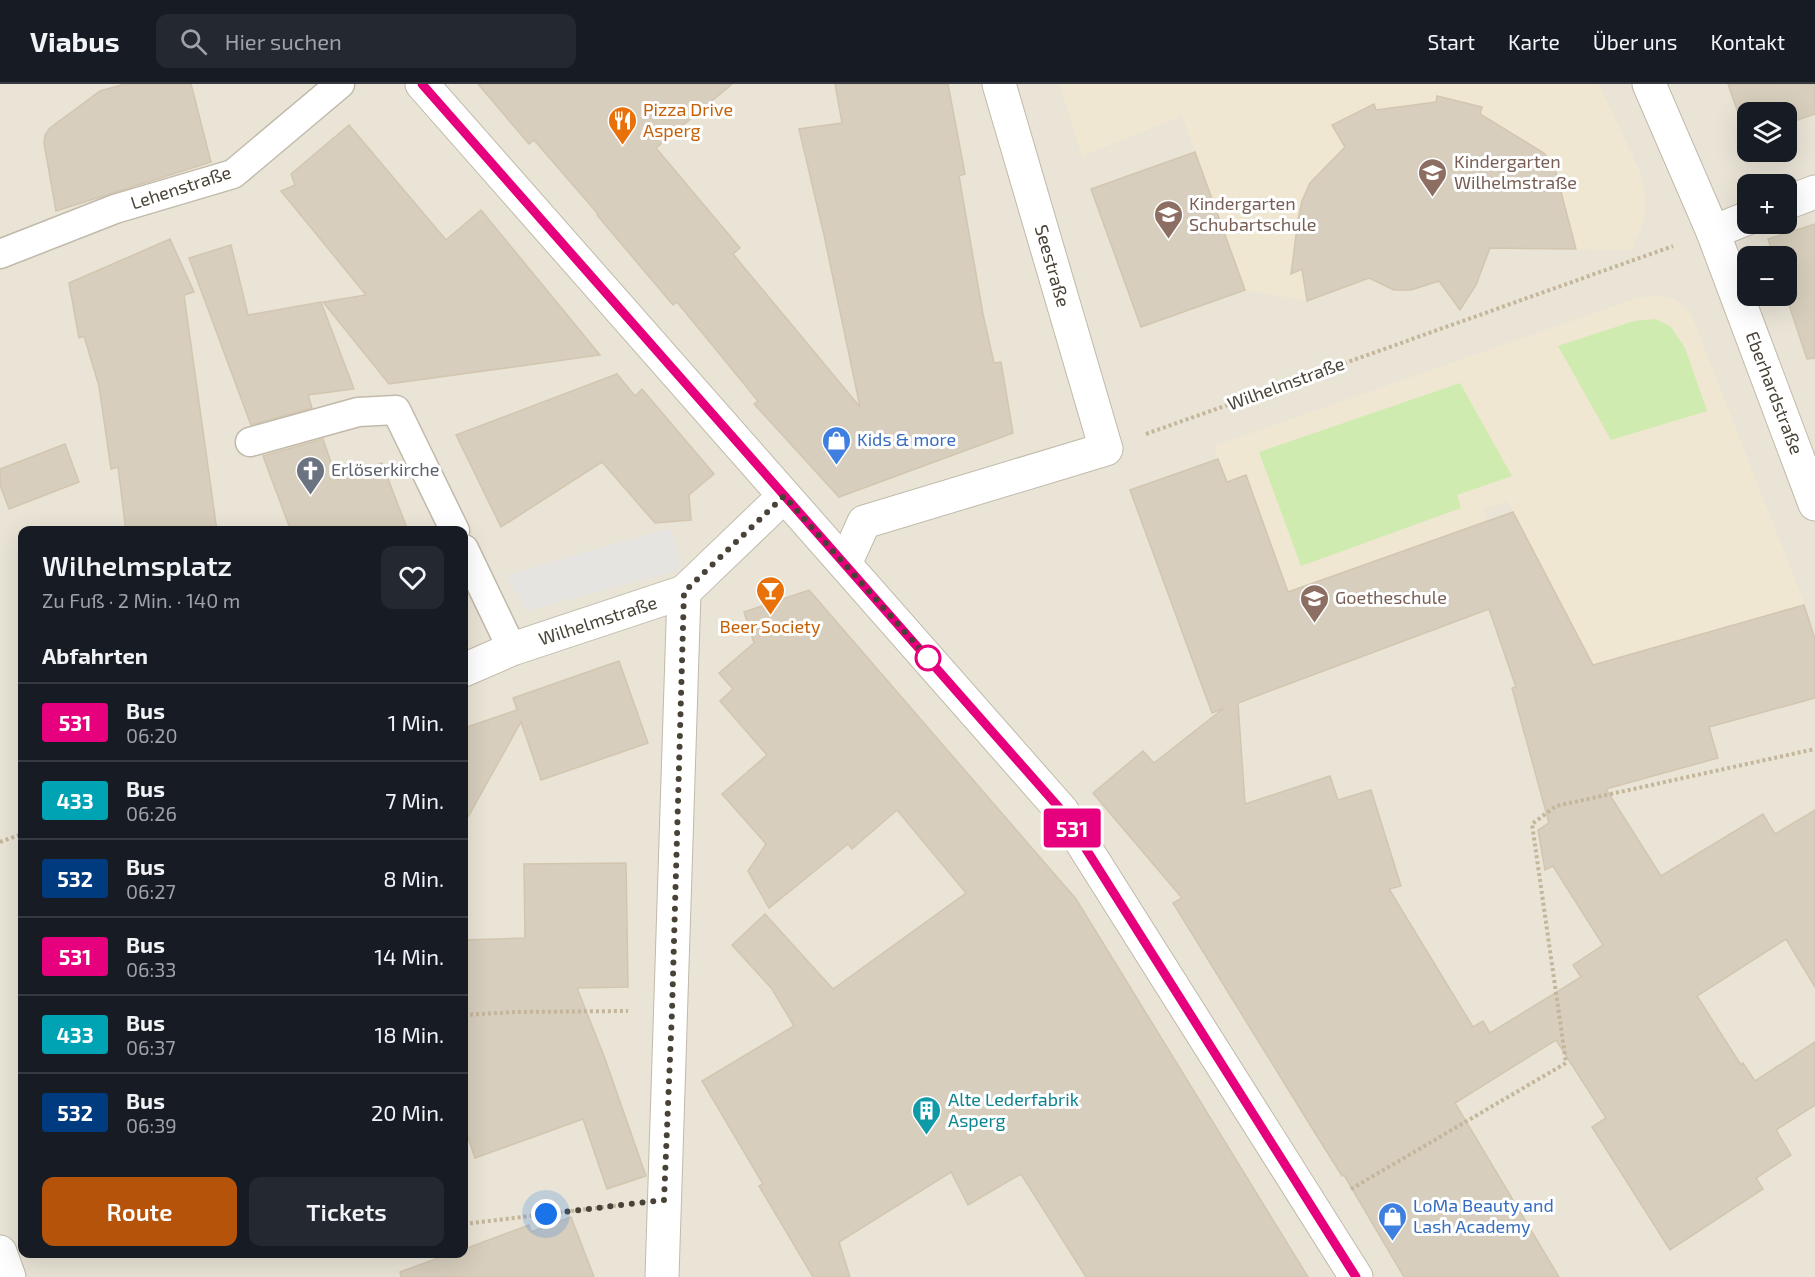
<!DOCTYPE html>
<html lang="de">
<meta charset="utf-8">
<style>
:root{--surface:#171b24;--page:#242831;--text:#f1f3f6;--muted:#9ea1a6;--line:#363941;--accent:#b45309}
body{margin:0;font-family:"Exo 2",sans-serif;background:var(--page);color:var(--text);height:100vh;display:flex;flex-direction:column;font-size:22px;white-space:nowrap}
*{box-sizing:border-box;margin:0}
p{font-size:20px;color:var(--muted)}
.icon{flex:none;width:33px;height:33px;fill:none;stroke:currentColor;stroke-width:2;stroke-linecap:round;stroke-linejoin:round}
.map{position:relative;flex:1;overflow:hidden}
.sheet{position:absolute;left:18px;top:442px;width:450px;height:732px;display:flex;flex-direction:column;background:var(--surface);border-radius:12px;box-shadow:0 6px 24px #0002}
.sheet>*{flex:none}
.badge{padding:0 12px;border-radius:4px;font-size:21px;line-height:39px}
.fabs{position:absolute;left:1737px;top:18px;display:grid;gap:12px}
.fabs a{display:grid;place-items:center;width:60px;height:60px;border-radius:12px;background:var(--surface);box-shadow:0 6px 24px #0002;font-size:30px}
.you{position:absolute;width:30px;height:30px;margin:-15px;border:4px solid #fff;border-radius:50%;background:#1a73e8;box-shadow:0 0 0 9px #1a73e833}
.map>.badge{position:absolute;translate:-50% -50%;box-shadow:0 0 0 3px #fff}
h2{padding:0 24px;font-size:22px;line-height:54px}
.round{display:grid;place-items:center;flex:none;width:63px;height:63px;border-radius:12px;background:var(--page)}
.summary{display:flex;align-items:center;justify-content:space-between;height:102px;padding:0 24px}
h1{font-size:28px;font-weight:600;line-height:45px}
.primary-button{display:flex;gap:12px;margin-top:auto;padding:12px 24px}
.primary-button a{flex:1;height:69px;border-radius:12px;background:var(--accent);color:#fff;font-size:24px;font-weight:600;line-height:69px;text-align:center}
.primary-button a+a{background:var(--page);color:var(--text)}
ul{padding:0;list-style:none}
li{display:flex;align-items:center;gap:18px;height:78px;padding:0 24px;border-top:2px solid var(--line)}
li div{flex:1}
li b{display:block;font-size:22px}
li em{font-style:normal}
li .badge{min-width:66px;font-weight:700;text-align:center}
header{display:flex;align-items:center;gap:36px;box-sizing:border-box;height:84px;padding:0 30px;background:var(--surface);border-bottom:2px solid var(--line)}
header strong{font-size:28px}
nav{display:flex;gap:33px;margin-inline-start:auto;font-size:21px}
.search{width:420px;height:54px;background:var(--page);display:flex;align-items:center;gap:15px;box-sizing:border-box;padding:0 21px;border-radius:12px;color:var(--muted);font-size:22px}
.map>svg:first-child{display:block}
</style>
<header>
<strong>Viabus</strong>
<div class="search"><svg class="icon" aria-label="search" viewBox="0 0 24 24"><circle cx="10" cy="10" r="6"/><path d="M15 15l6 6"/></svg>Hier suchen</div>
<nav><a>Start</a><a>Karte</a><a>Über uns</a><a>Kontakt</a></nav>
</header>
<div class="map">
<svg width="1815" height="1193" viewBox="0 0 1815 1193">
<rect width="100%" height="100%" fill="#f5f2e9"/>
<path fill="#e9e4d6" fill-rule="evenodd" d="M0,0H1815V1193H0ZM1748,28H1786V68H1748ZM1748,100H1786V140H1748ZM1748,172H1786V212H1748ZM22,447H464V1170H22Z"/>
<g fill="#efe7d2">
<polygon points="1059,0 1599,0 1640,88 1645,111 1645,133 1632,166 1576,165 1557,92 1560,89 1533,62 1480,30 1482,23 1436,18 1376,26 1374,21 1332,41 1346,65 1331,76 1315,93 1302,117 1297,149 1299,179 1307,217 1246,206 1182,32 1082,72"/>
<polygon points="1658,211 1677,216 1691,230 1805,521 1593,581 1507,417 1483,425 1503,482 1472,442 1269,515 1244,447 1264,439 1246,391 1227,398 1214,362 1637,214"/>
</g>
<g fill="#cfebaf">
<polygon points="1656,235 1671,243 1685,264 1707,327 1611,356 1558,262 1634,237"/>
<polygon points="1460,299 1512,392 1457,411 1461,424 1301,482 1259,368"/>
</g>
<polygon fill="#e6e4e0" points="670,444 683,485 526,527 506,491"/>
<g fill="#d7cebd" stroke="#d3c6b0" stroke-width="1.5" fill-rule="evenodd">
<polygon points="125,0 191,0 211,78 56,127 44,59 45,51 50,44 100,7"/>
<polygon points="478,0 732,0 656,64 740,164 733,170 860,323 824,151 799,45 842,39 835,0 948,0 965,90 959,92 983,230 994,279 1001,278 1013,349 839,413 754,320 758,317 677,218 673,221 597,131 598,130 534,56 529,60"/>
<polygon points="1728,0 1815,0 1815,30 1786,40 1786,28 1748,28 1747,54"/>
<polygon points="1437,12 1482,23 1480,30 1544,69 1554,81 1576,165 1490,164 1476,201 1460,226 1439,197 1411,206 1394,206 1369,194 1307,217 1302,185 1291,190 1298,136 1302,117 1310,99 1345,63 1332,41 1374,20 1376,26 1436,18"/>
<polygon points="349,41 446,156 481,126 600,271 389,300 323,218 366,211 281,107 295,101 291,90"/>
<polygon points="1195,68 1245,206 1141,243 1091,105"/>
<polygon points="1815,140 1815,274 1807,275 1786,212 1786,172 1773,172 1768,155"/>
<polygon points="170,155 194,208 184,211 217,447 126,447 118,383 111,385 99,302 84,252 79,254 69,199"/>
<polygon points="231,161 248,231 321,218 354,305 308,311 312,324 251,341 189,174"/>
<polygon points="617,290 635,312 642,305 714,390 689,411 691,436 655,439 602,378 501,443 456,351"/>
<polygon points="323,355 337,396 382,379 408,447 291,447 263,372"/>
<polygon points="65,360 79,398 9,425 0,401 0,385"/>
<path d="M1218,375L1227,398L1246,391L1288,508L1513,428L1593,581L1804,521L1815,555V614L1709,643L1718,674L1606,705L1661,792L1763,730L1775,750L1815,726V903L1786,855L1697,912L1741,981L1743,979L1755,997L1815,958V1021L1776,1046L1791,1071L1756,1094L1763,1105L1670,1166L1592,1043L1606,1034L1556,956L1455,1019L1559,1193H1404L1344,1091L1342,1092L1307,1036L1173,819L1182,814L1093,709L1143,667L1154,679L1224,624L1212,629L1130,406ZM1489,525L1516,603L1512,604L1549,739L1538,746L1545,786L1553,782L1603,861L1573,881L1581,893L1490,949L1483,937L1473,943L1389,805L1401,802L1371,706L1338,716L1330,692L1245,720L1238,619Z"/>
<polygon points="809,506 1076,815 1308,1193 1086,1193 1021,1090 968,1121 951,1088 839,1158 850,1193 813,1193 759,1102 763,1100 702,997 794,942 772,905 732,861 765,830 833,905 966,809 897,726 852,765 848,760 769,824 748,787 766,760 722,710 767,671 720,617 733,605 719,589 754,559 744,528"/>
<polygon points="619,577 648,659 541,696 521,638 464,740 464,644 517,626 513,614"/>
<polygon points="626,779 628,903 577,904 604,972 646,1092 607,1105 583,1035 475,1074 464,1042 464,856 525,854 524,780"/>
<polygon points="571,1133 594,1193 401,1193 400,1188 449,1170 464,1170 464,1165 529,1141 531,1148"/>
</g>
<g fill="none" stroke-linecap="round" stroke-linejoin="round">
<defs>
<g id="lane">
<polyline points="0,170 115,125 233,90 340,0"/>
<polyline points="250,358 358,328 396,326 455,447"/>
<polyline points="464,465 512,565"/>
</g>
<g id="street">
<polyline points="422,0 1062,727 1356,1193"/>
<polyline points="1649,0 1713,148 1815,420"/>
<polyline points="1786,119 1815,108"/>
<polyline points="1713,148 1748,134"/>
<polyline points="845,480 864,438 1106,365 999,0"/>
<polyline points="464,586 512,565 684,508"/>
<polyline points="0,1168 9,1193"/>
<polyline points="662,1193 684,508 784,412"/>
</g>
</defs>
<use href="#lane" stroke="#c1baaa" stroke-width="31"/>
<use href="#street" stroke="#c1baaa" stroke-width="35"/>
<g stroke="#c4b69b" stroke-width="4" stroke-dasharray="3 3" stroke-linecap="butt">
<polyline points="1146,350 1673,162"/>
<polyline points="112,443 113,447"/>
<polyline points="0,758 22,750"/>
<polyline points="464,931 515,928 628,927"/>
<polyline points="1351,1105 1566,979 1532,740 1556,722 1815,665"/>
<polyline points="464,1140 621,1121"/>
<polyline points="347,1171 350,1170"/>
</g>
<use href="#lane" stroke="#fff" stroke-width="28"/>
<use href="#street" stroke="#fff" stroke-width="33"/>
</g>
<g fill="none" stroke-linecap="round" stroke-linejoin="round">
<defs>
<polyline id="line" points="422,0 1062,727 1356,1193"/>
</defs>
<use href="#line" stroke="#fff" stroke-width="14"/>
<use href="#line" stroke="#e6007e" stroke-width="9"/>
<polyline stroke="#494236" stroke-width="6" stroke-dasharray="0 10.8" points="546,1130 664,1116 672,927 684,508 784,412 928,574"/>
</g>
<defs>
<symbol id="restaurant-pin" viewBox="-11 -11 22 30"><path d="M0 17L-7.5 6A9.5 9.5 0 1 1 7.5 6Z" fill="#e8710a" stroke="#fff"/><path d="M-5-6h1v4h1v-4h1v4h1v-4h1v5L-1.5 .5V6h-2V.5L-5-1ZM5-6V6H3V1.5H1.5Q1.5-4 5-6Z" fill="#fff"/></symbol>
<symbol id="school-pin" viewBox="-11 -11 22 30"><path d="M0 17L-7.5 6A9.5 9.5 0 1 1 7.5 6Z" fill="#8d6e63" stroke="#fff"/><path d="M0-5L7-2L0 1L-7-2ZM-4 1L0 2.5L4 1V4Q0 6-4 4Z" fill="#fff"/></symbol>
<symbol id="shop-pin" viewBox="-11 -11 22 30"><path d="M0 17L-7.5 6A9.5 9.5 0 1 1 7.5 6Z" fill="#3f7fe0" stroke="#fff"/><path d="M-5-2.5h2.3a2.7 3.5 0 0 1 5.4 0H5L5.5 6h-11ZM-1.5-2.5h3a1.5 2.3 0 0 0-3 0Z" fill="#fff"/></symbol>
<symbol id="church-pin" viewBox="-11 -11 22 30"><path d="M0 17L-7.5 6A9.5 9.5 0 1 1 7.5 6Z" fill="#6b7280" stroke="#fff"/><path d="M-1.2-6h2.4v3.5h3.3v2.4h-3.3V6h-2.4V-.1h-3.3v-2.4h3.3Z" fill="#fff"/></symbol>
<symbol id="bar-pin" viewBox="-11 -11 22 30"><path d="M0 17L-7.5 6A9.5 9.5 0 1 1 7.5 6Z" fill="#e8710a" stroke="#fff"/><path d="M-6-5H6L.8 .8V4.5H3.5V6h-7V4.5H-.8V.8Z" fill="#fff"/></symbol>
<symbol id="building-pin" viewBox="-11 -11 22 30"><path d="M0 17L-7.5 6A9.5 9.5 0 1 1 7.5 6Z" fill="#0f9aa8" stroke="#fff"/><path d="M-4-6H4V6H1V3H-1V6H-4ZM-2.5-4.3h1.7v1.8h-1.7ZM.8-4.3h1.7v1.8H.8ZM-2.5-1h1.7V.8h-1.7ZM.8-1h1.7V.8H.8Z" fill="#fff"/></symbol>
</defs>
<g fill-rule="evenodd">
<use href="#restaurant-pin" x="606" y="20" width="33" height="45"/>
<use href="#school-pin" x="1416" y="72" width="33" height="45"/>
<use href="#school-pin" x="1152" y="114" width="33" height="45"/>
<use href="#shop-pin" x="820" y="340" width="33" height="45"/>
<use href="#church-pin" x="294" y="370" width="33" height="45"/>
<use href="#bar-pin" x="754" y="490" width="33" height="45"/>
<use href="#school-pin" x="1298" y="498" width="33" height="45"/>
<use href="#building-pin" x="910" y="1010" width="33" height="45"/>
<use href="#shop-pin" x="1376" y="1116" width="33" height="45"/>
</g>
<circle fill="#fff" stroke="#e6007e" stroke-width="3" cx="928" cy="574" r="12"/>
<g text-anchor="middle" stroke-width="6" stroke-linejoin="round" paint-order="stroke">
<g font-size="18" fill="#c56008" stroke="#fff" text-anchor="start">
<text x="643" y="32">Pizza Drive<tspan x="643" dy="21">Asperg</tspan></text>
<text x="770" y="549" text-anchor="middle">Beer Society</text>
</g>
<g font-size="18" fill="#785e54" stroke="#fff" text-anchor="start">
<text x="1454" y="84">Kindergarten<tspan x="1454" dy="21">Wilhelmstraße</tspan></text>
<text x="1189" y="126">Kindergarten<tspan x="1189" dy="21">Schubartschule</tspan></text>
<text x="1335" y="520">Goetheschule</text>
</g>
<g font-size="18" fill="#494236" stroke="#fff">
<text transform="translate(181 104) rotate(-18)" y="6">Lehenstraße</text>
<text transform="translate(1052 182) rotate(74)" y="6">Seestraße</text>
<text transform="translate(1286 300) rotate(-20)" y="6">Wilhelmstraße</text>
<text transform="translate(1774 309) rotate(69)" y="6">Eberhardstraße</text>
<text transform="translate(598 537) rotate(-18)" y="6">Wilhelmstraße</text>
</g>
<g font-size="18" fill="#366cbe" stroke="#fff" text-anchor="start">
<text x="857" y="362">Kids &amp; more</text>
<text x="1413" y="1128">LoMa Beauty and<tspan x="1413" dy="21">Lash Academy</tspan></text>
</g>
<g font-size="18" fill="#5b616d" stroke="#fff" text-anchor="start">
<text x="331" y="392">Erlöserkirche</text>
</g>
<g font-size="18" fill="#0d838f" stroke="#fff" text-anchor="start">
<text x="948" y="1022">Alte Lederfabrik<tspan x="948" dy="21">Asperg</tspan></text>
</g>
</g>
</svg>
<div class="fabs">
<a><svg class="icon" aria-label="layers" viewBox="0 0 24 24"><path d="M12 4l9 5-9 5-9-5zM3 14l9 5 9-5"/></svg></a>
<a>+</a>
<a>−</a>
</div>
<div class="you" style="left:546px;top:1130px"></div>
<b class="badge" style="left:1072px;top:744px;background:#e6007e;color:#fff">531</b>
<section class="sheet">
<div class="summary"><div><h1>Wilhelmsplatz</h1><p>Zu Fuß · 2 Min. · 140 m</p></div><a class="round"><svg class="icon" aria-label="heart" viewBox="0 0 24 24"><path d="M12 20l-8-8c-3-5 5-10 8-4 3-6 11-1 8 4z"/></svg></a></div>
<h2>Abfahrten</h2>
<ul>
<li><span class="badge" style="background:#e6007e;color:#fff">531</span><div><b>Bus</b><p>06:20</p></div><em>1 Min.</em></li>
<li><span class="badge" style="background:#00a3b4;color:#fff">433</span><div><b>Bus</b><p>06:26</p></div><em>7 Min.</em></li>
<li><span class="badge" style="background:#003b80;color:#fff">532</span><div><b>Bus</b><p>06:27</p></div><em>8 Min.</em></li>
<li><span class="badge" style="background:#e6007e;color:#fff">531</span><div><b>Bus</b><p>06:33</p></div><em>14 Min.</em></li>
<li><span class="badge" style="background:#00a3b4;color:#fff">433</span><div><b>Bus</b><p>06:37</p></div><em>18 Min.</em></li>
<li><span class="badge" style="background:#003b80;color:#fff">532</span><div><b>Bus</b><p>06:39</p></div><em>20 Min.</em></li>
</ul>
<div class="primary-button"><a>Route</a><a>Tickets</a></div>
</section>
</div>
